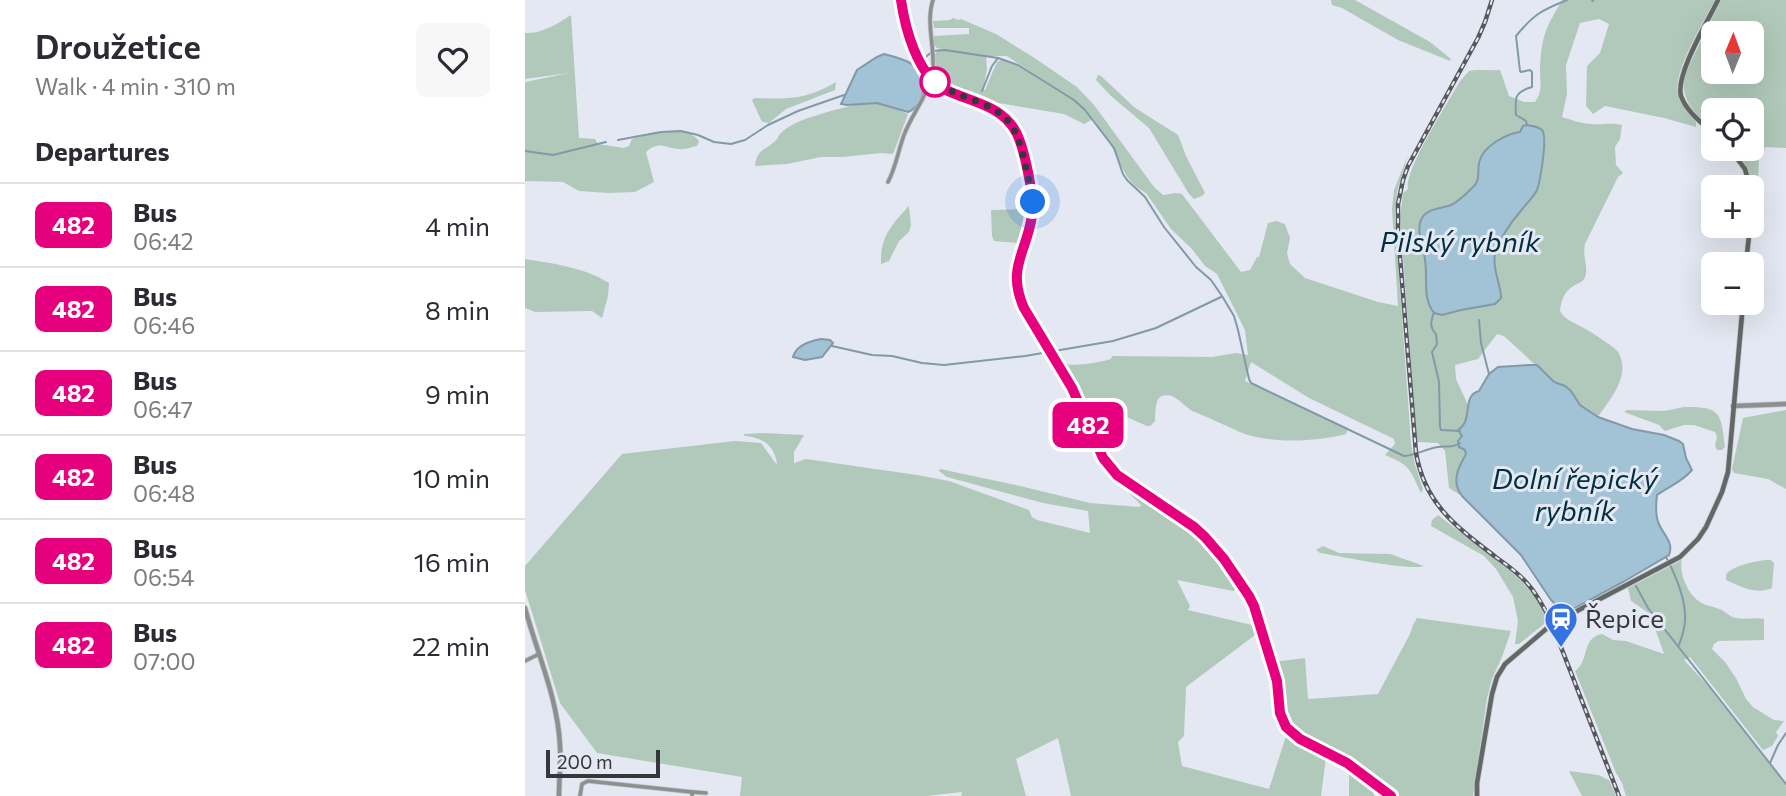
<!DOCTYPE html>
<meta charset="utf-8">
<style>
:root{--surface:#fff;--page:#f7f7f7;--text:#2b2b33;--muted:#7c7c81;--line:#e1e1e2}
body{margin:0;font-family:Commissioner,sans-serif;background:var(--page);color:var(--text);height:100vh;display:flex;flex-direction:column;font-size:26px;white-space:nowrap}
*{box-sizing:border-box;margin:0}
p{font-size:23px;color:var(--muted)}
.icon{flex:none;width:38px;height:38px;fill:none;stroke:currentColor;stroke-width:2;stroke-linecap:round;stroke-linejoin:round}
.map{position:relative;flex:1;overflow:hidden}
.sheet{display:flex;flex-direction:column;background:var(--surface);width:525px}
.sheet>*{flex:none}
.badge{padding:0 14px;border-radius:10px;font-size:24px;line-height:46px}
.needle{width:46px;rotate:1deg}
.fabs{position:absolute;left:1176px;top:21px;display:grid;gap:14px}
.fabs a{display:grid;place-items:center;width:63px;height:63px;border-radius:10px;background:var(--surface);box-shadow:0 7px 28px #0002;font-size:35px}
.scale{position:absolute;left:21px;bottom:18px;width:114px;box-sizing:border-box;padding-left:7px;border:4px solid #36373b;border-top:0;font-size:19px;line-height:24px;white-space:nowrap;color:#36373b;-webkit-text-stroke:5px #e4e8f2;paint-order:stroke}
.you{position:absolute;width:35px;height:35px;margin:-18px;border:5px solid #fff;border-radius:50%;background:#1a73e8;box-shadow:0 0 0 10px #1a73e833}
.map>.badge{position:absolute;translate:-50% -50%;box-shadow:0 0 0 4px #fff}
h2{padding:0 35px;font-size:26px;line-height:63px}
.round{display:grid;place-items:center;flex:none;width:74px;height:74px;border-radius:10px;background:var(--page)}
.summary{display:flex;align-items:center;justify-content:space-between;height:119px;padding:0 35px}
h1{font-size:33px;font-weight:600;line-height:52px}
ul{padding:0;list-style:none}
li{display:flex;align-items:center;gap:21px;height:84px;padding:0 35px;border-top:2px solid var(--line)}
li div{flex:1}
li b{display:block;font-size:26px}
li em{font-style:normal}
li .badge{min-width:77px;font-weight:700;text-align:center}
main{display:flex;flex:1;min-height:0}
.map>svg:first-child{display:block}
</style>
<main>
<section class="sheet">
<div class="summary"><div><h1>Droužetice</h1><p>Walk · 4 min · 310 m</p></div><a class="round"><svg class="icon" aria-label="heart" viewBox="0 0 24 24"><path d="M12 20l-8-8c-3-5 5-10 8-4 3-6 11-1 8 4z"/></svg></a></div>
<h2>Departures</h2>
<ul>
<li><span class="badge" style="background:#e6007e;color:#fff">482</span><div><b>Bus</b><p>06:42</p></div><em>4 min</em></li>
<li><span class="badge" style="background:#e6007e;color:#fff">482</span><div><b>Bus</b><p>06:46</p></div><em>8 min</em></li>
<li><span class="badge" style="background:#e6007e;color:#fff">482</span><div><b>Bus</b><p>06:47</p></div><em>9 min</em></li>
<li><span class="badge" style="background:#e6007e;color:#fff">482</span><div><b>Bus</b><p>06:48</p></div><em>10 min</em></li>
<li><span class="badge" style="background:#e6007e;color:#fff">482</span><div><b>Bus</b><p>06:54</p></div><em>16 min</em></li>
<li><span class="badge" style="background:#e6007e;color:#fff">482</span><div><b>Bus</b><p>07:00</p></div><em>22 min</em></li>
</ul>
</section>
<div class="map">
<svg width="1261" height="796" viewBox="0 0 1261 796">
<rect width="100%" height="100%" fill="#e4e8f2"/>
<g fill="#b1c9ba" fill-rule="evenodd">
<polygon points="806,0 830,0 905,42 926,59 925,61 873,40 817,8 807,5"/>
<path d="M1037,0H1190C1179,21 1148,71 1153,93C1155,105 1164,113 1171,122V127L1139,118L1080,106L1068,114L1061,106L1062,66L1075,53L1084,24L1074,19L1055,23L1041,65L1042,94L1037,117C1047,120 1057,124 1067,124C1078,125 1086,122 1097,125L1095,139L1090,147L1091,165L1098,173L1093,177L1060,244C1057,256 1064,268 1060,277C1058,283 1052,283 1047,287C1039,292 1036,302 1035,311C1040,320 1048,322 1057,327C1063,330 1090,347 1093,352C1107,375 1085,399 1073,417L1055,405L1046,391L1040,386L1029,382L979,336L972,334L953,359L930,365L931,379L943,405L944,411L937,436L933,441L940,450L941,454L936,464L932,489L937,496L924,488L920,451L913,443L892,442L876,233L875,217L878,193L883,189C879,170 924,101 935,81L944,71C955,69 964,71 975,70L984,96L999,102H1010C1018,91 1015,83 1015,70C1015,61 1016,50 1018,41C1021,26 1030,13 1037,0ZM1017,130C1021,144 1018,177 1012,190C1010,195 1005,199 1002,203C989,219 968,245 970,266L950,308L912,315C907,312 907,313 905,307C899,293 901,278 901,263C900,249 892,233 896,219C911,212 946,197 953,181C955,176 954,169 954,164L995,133Z"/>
<path d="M1196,0H1261V148L1241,147L1236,152L1234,156L1233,191L1231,198L1222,168L1209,149H1227V110H1188V129C1169,113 1153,99 1161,72ZM1188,33H1227V72H1188Z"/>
<path d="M46,15L54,138L70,139L73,144L99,148L104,146L107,139C126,134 160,123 174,141L172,146C166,147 160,150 154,149C140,148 134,140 121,152L129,182L110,192L83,193L54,191L38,182L2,181L0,182V82L44,73L0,79V33C17,34 32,24 46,15Z"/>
<path d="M428,18L433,20L436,19L471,34L508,57L552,87L569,105L629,187L638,195L651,193L657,194L716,272L725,270L732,257H734L743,223L751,221L760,224L765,238L762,253L765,264L780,278L853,302L873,306L867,209L869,190L883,155L872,192L870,217L886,443L890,465L898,489L896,493C884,468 886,466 860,455L870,444L869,439L784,398L726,362L720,381L823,428L821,434C791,442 743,444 715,432C699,425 685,418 670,412C660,409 651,391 637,396C629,399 631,414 630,421L625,426H622L563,400L555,395L537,364C554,366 571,363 586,359L587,356L687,357L711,353L723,355L720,330L692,274L680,266L667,249L646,229L621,193C603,184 598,169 590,153C585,142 575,130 568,119L559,124L539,114L455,100L431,91L418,84L411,74L410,55L413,49H417L412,48L409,45V36L444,34V28H409L408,21L425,20ZM461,56H482L540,95L488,62L478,59L472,62L460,90L458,89L462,69Z"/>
<polygon points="573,75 576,76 609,107 653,135 661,156 680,193 677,196 669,199 664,194 624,128 586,96 571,80"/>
<path d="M311,82L310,90L261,109L244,123L238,122L236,120L227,100L230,98C264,99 280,100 311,82Z"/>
<path d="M333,104H360L383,114L368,154L356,153L317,157H296L262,164L230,166C232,149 239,151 249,142C255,137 251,138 256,133C270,118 312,110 333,104Z"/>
<path d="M384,206L386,225L384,232L374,241L364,261L356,264C355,237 367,224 384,206Z"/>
<path d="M505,209C503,221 501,233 494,243L469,241L467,236L466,210Z"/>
<path d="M0,259C30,264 58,267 84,283L83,296L77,318L67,311L10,312L0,308Z"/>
<path d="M1159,407C1196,406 1196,413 1200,447L1197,450H1192L1190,445L1192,437L1190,432L1169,425H1159L1140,431L1134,425L1099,412L1102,410L1139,411Z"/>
<polygon points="1261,410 1261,489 1243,479 1209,473 1207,469 1218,418"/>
<path d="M238,433L279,435L269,452V463L281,459L392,475L424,481L504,510L507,517L512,520L565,533L563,511L518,503L422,477L414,471L415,469L495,486L565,503L615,507L616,505L598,487L601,485L673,535L697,563L713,588L708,591L652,580L665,606L663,610L731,626L734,632L661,687L659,736L653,742L657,766L744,789L762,733L801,757L796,796H546L533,738L491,759L501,796H436L437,792L402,796H215L217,777L72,753L35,703L0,590V566L97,454L210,441L236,443L252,465C250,446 239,438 220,436L218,434Z"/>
<polygon points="913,515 993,577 1010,597 1023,621 994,644 990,644 993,621 988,597 971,569 959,556 906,526 907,520"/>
<path d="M798,546L814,553L865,554L899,566C883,571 815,556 795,553L791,550Z"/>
<path d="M1157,560C1154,572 1161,590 1171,599C1178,606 1188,606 1197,610C1202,613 1205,617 1211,618C1220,620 1229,617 1239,619V640L1193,641L1189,644L1187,649L1200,662L1211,678L1221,699L1228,707L1249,720L1259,721L1251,732L1253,736L1247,746L1238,750L1165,657L1159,660L1183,686L1261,785V796H1101L1097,783L1091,773L1050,671C1066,659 1055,639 1077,634L1088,640L1101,641L1139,654L1125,614L1106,601L1103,588Z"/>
<path d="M1241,560H1246L1249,563L1247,588C1232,595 1216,587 1201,580C1201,578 1201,576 1201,575C1205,566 1232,561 1241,560Z"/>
<polygon points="892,618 986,631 977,657 967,679 962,698 948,796 872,796 826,759 766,729 759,715 756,681 749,662 780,658 783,699 853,694 885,634 888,625"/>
<polygon points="1044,771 1073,775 1084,780 1091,796 1057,796"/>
<polygon points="824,774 829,774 848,787 849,796 824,796"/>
</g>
<g fill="#a2c3d5" stroke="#8299a7" stroke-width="2">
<path d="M359,54C367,56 379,59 387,64C404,75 401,105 383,112L352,103L322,105L316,104L332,70L352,57Z"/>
<path d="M1002,125C1006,126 1014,126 1017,130C1023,137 1015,182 1012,190C1008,198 1000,205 995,212C985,223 974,240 970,255C967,269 976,284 976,298L970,304L936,310L917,315L909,313C897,298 903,278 900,260C899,248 890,229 897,218C903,208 916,209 926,205C933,202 941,194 947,188C956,180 952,174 954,163C957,147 980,134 995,132L998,126Z"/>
<path d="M296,339L305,340L308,343L297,357L280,360L268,357C271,345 285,341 296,339Z"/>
<path d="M1004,365H1012L1029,382L1040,386L1046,391L1055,405L1073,417L1107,429L1139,435L1154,441L1158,444L1161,458L1167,470C1156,483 1144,486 1132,495C1131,502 1131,512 1132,518C1134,532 1150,540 1144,555L1098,582L1043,612H1037L1026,600L996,555L937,496C926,482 933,468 941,454L940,450L934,447L933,441L937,436L933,430C949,420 936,396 954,391L964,374L973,367Z"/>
</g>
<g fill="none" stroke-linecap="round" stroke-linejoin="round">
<g stroke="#8299a7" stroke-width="2">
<polyline points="1067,0 1068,1"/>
<path d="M397,60L408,51L420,50L473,58L493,65L549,100L560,110L589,148L598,174L602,180L620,197L639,227L671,267L686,280L697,296L709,316L713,330L724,379L726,383L879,456C891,455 901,449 913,447C921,445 927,449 935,443"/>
<polyline points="457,91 467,66 473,58"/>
<path d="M1002,125L1001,121L991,115C990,98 989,92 1007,87V72L1005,70L996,72L995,71L991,36C1009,14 1017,10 1042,0"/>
<polyline points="93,140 136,132 156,131 173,135 189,142 206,144 220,140 243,125 273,111 319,95"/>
<polyline points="0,151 28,155 81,142"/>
<path d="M909,312C906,321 904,327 911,334L912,344L907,352L914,382L915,427L916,430L935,431"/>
<polyline points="954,320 956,343 964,374"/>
<polyline points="307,346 347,355 367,356 397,363 419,365 500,356 588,341 631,328 696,297"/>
<path d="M1141,557C1151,576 1164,606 1159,628C1158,634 1156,639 1154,645"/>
<polyline points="1111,586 1123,608 1261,784"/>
<polyline points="1245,763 1253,745 1261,733"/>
</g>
<defs>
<g id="minor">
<path d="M363,182C371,167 373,151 379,135C388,111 406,93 408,65C409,44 401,21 408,0"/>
<polyline points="0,661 14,654"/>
<polyline points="167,792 181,793"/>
<polyline points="55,796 57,784 63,781 167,792 167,796"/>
</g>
<g id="tertiary">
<path d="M376,0C380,29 392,74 419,89C444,102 476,104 491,132C499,147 510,198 507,215C501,253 481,268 499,308L547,388L578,458L592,475L669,527L680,538L699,559L724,596L729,606L752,681L755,713L761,727L775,739L822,763L866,796"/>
<polyline points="1208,406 1261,404"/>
<path d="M0,608C12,653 33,699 35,746C36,763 34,780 34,796"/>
</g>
<g id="secondary">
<path d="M1188,133C1177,123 1161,111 1156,96C1150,75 1183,21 1193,0"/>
<polyline points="1205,149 1220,169 1225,187"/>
<polyline points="1227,200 1227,202"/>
<polyline points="1221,264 1225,226"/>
<polyline points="952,796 952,783 967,694 972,677 980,664 1027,624 1155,557 1173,539 1181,527 1197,492 1203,472 1218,303"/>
</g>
</defs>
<use href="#minor" stroke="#c1c5cd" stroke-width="5"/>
<use href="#tertiary" stroke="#c1c5cd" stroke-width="6"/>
<use href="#secondary" stroke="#c1c5cd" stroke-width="6"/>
<use href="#minor" stroke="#8c918f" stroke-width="3.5"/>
<use href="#tertiary" stroke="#8c918f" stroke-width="4.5"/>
<use href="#secondary" stroke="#616865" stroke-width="4.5"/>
<defs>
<path id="rail" d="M967,0L960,22L953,38L883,166L878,180L873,204V233L891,453C900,505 932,527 972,558C982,565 993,573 1001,582C1013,595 1020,609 1027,624L1094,796"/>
</defs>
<use href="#rail" stroke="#56585d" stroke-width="4.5"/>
<use href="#rail" stroke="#e4e8f2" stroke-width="2" stroke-dasharray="5" stroke-linecap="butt"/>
</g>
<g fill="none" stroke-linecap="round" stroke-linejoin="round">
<defs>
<path id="line" d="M376,0C380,28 392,74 419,89C444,102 476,104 491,132C499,147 510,198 507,215C502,253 481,267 499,308L547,388L578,458L592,475L669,527L680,537L699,559L724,596L729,606L752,681L755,713L761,727L775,739L822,763L866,796"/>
</defs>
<use href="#line" stroke="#fff" stroke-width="16"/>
<use href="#line" stroke="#e6007e" stroke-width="10"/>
<path stroke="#36373b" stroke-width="7" stroke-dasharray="0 12.6" d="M410,82L408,80C423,92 440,96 458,104C488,117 493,134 500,164C503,177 506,189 508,202"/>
</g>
<defs>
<symbol id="station-pin" viewBox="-11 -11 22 30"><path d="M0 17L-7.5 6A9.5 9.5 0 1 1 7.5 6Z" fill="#3673e2" stroke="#e4e8f2"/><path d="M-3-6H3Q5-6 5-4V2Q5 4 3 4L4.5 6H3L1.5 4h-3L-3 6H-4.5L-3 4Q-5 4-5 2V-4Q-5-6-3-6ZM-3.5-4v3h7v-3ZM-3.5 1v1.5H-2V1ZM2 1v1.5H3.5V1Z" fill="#fff"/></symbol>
</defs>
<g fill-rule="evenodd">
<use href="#station-pin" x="1017" y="600" width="38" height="52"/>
</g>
<circle fill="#fff" stroke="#e6007e" stroke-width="3.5" cx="410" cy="82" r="14"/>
<g text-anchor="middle" stroke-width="6" stroke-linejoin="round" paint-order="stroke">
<g font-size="26" fill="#36373b" stroke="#e4e8f2" text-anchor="start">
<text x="1060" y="628">Řepice</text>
</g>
<g font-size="28" font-style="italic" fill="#002f42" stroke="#e4e8f2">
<text x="935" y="252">Pilský rybník</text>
<text x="1050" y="489">Dolní řepický<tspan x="1050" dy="32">rybník</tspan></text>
</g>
</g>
</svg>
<div class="fabs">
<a><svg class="needle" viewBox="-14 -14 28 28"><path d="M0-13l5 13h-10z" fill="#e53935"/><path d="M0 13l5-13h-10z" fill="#7c7c81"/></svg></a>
<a><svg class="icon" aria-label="locate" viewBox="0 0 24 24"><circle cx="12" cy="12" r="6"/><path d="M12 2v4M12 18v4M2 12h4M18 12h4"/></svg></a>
<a>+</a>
<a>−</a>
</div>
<div class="scale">200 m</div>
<div class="you" style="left:508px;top:202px"></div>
<b class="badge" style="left:563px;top:425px;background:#e6007e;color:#fff">482</b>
</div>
</main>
